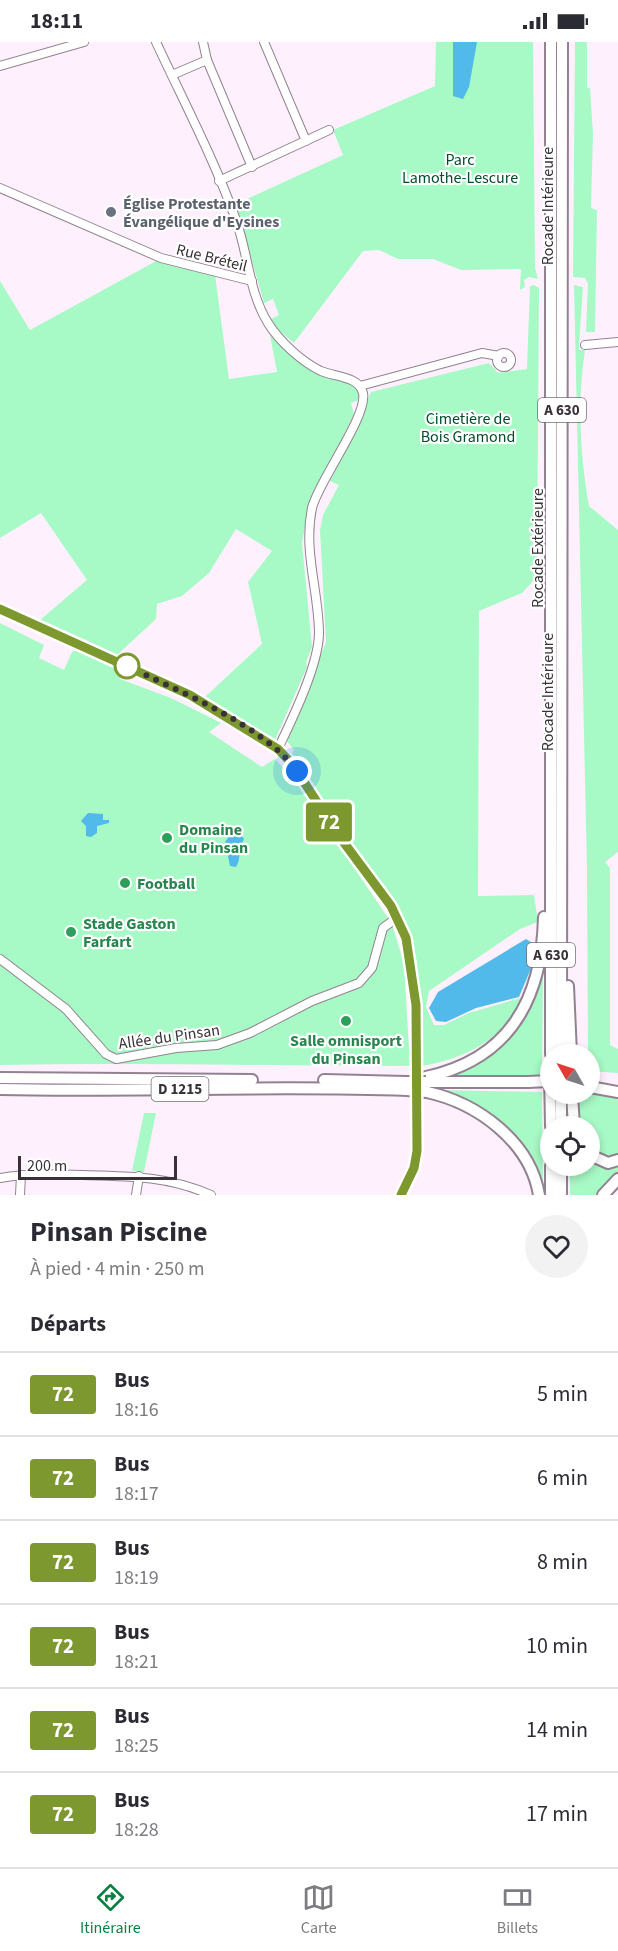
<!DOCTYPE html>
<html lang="fr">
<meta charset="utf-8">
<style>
:root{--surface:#fff;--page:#f2f2f3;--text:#2b2b33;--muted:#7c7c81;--line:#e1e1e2;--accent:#0b8043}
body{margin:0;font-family:"Source Sans 3",sans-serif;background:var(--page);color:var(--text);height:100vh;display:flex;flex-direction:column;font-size:22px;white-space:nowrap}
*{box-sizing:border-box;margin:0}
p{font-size:20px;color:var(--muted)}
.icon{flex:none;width:33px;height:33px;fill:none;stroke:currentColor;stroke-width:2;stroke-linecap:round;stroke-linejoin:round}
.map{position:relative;height:1153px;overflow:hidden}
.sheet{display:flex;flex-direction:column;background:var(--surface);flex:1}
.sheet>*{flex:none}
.badge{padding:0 12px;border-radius:4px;font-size:21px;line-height:39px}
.needle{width:39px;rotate:309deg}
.fabs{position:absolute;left:540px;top:1002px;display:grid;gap:12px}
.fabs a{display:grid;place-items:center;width:60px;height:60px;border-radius:50%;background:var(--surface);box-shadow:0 3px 9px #0003;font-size:30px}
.scale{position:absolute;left:18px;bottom:15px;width:159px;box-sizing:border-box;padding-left:6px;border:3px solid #383137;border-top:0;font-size:16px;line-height:21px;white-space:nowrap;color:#383137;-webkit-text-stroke:4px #fff;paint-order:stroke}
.you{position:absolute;width:30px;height:30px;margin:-15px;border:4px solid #fff;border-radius:50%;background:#1a73e8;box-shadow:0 0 0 9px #1a73e833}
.map>.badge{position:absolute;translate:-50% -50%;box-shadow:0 0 0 3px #fff}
h2{padding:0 30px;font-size:22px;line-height:54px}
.round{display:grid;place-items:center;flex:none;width:63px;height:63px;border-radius:32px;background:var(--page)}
.summary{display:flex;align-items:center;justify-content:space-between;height:102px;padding:0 30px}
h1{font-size:28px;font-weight:700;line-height:45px}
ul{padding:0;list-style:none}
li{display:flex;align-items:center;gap:18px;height:84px;padding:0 30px;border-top:2px solid var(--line)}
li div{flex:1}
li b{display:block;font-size:22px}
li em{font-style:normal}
li .badge{min-width:66px;font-weight:700;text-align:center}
.status{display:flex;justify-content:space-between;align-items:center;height:42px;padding:0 30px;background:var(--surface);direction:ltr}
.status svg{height:16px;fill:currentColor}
.tabs{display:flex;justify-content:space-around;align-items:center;height:84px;border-top:2px solid var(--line);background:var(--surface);font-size:16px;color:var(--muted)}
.tabs a{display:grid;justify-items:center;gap:3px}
.tabs .active{color:var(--accent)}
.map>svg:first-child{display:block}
</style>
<div class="status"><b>18:11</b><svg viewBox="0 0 49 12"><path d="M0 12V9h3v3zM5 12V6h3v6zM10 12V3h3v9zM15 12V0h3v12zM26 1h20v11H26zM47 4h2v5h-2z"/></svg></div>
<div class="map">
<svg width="618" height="1153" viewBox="0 0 618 1153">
<rect width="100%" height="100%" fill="#fff0fe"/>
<g fill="#a7f9c5">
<polygon points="436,0 533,0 535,226 538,237 529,235 524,238 525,245 520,248 521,227 461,228 433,217 398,217 379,208 363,209 294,301 278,288 271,277 279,273 273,257 264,261 236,162 343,113 333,88 435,44"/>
<polygon points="575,0 587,0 587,46 590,46 593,92 591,166 597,168 595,290 586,290 588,242 585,236 573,235"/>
<polygon points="158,218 215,233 229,337 277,330 270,293 317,332 351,342 358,349 359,358 351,361 354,372 308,468 302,501 312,605 306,620 307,625 275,698 271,698 205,655 262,602 248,540 272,509 236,487 209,531 182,554 157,562 156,577 117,613 40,578 87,538 41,471 0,496 0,239 30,288"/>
<path d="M534,243L539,246L537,535L522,551L479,569L478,854L534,853L538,880L520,887L429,949L426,965L434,983H444L469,971L520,956C510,996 459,1019 421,1024C421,981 423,933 410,891C401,861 379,839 361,814C336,781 313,746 292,711L294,708L286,698L326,600L320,488L323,473L339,443L330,439L353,394L371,350L489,321L498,331L527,327L530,244Z"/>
<path d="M574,243L583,245L579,303V308H585C577,359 580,414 589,464L618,488V810L605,820L610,826V1003L618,1007V1031L590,1029L588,1012L587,828Z"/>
<path d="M0,581L44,603L39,616L64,628L72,610L77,607L118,628L120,637L171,656L221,681L209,690L262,725L275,717L299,744L392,882L404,922L410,1024C273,1024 137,1020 0,1023Z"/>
<path d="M543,929L542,1035L442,1036C452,1032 463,1029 472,1024C506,1005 532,965 543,929Z"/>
<polygon points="438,1048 542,1050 543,1149 495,1076 474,1063"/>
<path d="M597,1051L618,1054V1114C608,1117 596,1113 590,1105V1084H579L577,1052Z"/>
<polygon points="144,1071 156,1071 144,1130 132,1129"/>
<polygon points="590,1117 618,1123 618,1132 599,1153 570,1153 570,1124 590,1124"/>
</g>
<g fill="#52b9eb">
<polygon points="453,0 477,0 469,45 463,57 453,54"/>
<polygon points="88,771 103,772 103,778 109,778 109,781 97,784 97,791 91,795 86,794 86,784 81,779"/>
<path d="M233,789H238L244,797C238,808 241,818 236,825L230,824L225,800Z"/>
<polygon points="526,897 534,902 535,917 519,955 476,966 446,980 436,979 429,966 438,950"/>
</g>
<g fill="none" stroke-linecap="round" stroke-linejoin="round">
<defs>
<g id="minor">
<path d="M156,0C183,58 214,117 236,178C248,211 249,251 268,281C279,299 302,320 321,329C335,335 359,334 363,351C368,374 318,440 312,466C303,509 319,550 319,592C318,625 292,677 278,707"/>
<polyline points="264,0 306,99"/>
<polyline points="207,18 252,125"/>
<polyline points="0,24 84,0"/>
<polyline points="172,33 207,18 203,0"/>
<polyline points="219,139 329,88"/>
<polyline points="0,146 161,216 252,239"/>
<polyline points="585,303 618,300"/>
<circle cx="504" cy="318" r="7"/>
<polyline points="360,344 482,311 499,314"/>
<polyline points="0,567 190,653 278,707 293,723 330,782 391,864 406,895 416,963 417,1109 414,1126 401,1153"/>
<polyline points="0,917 66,967 106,1012 116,1017 176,1006 217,1003 250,991 312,959 359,941 372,926 383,886 398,875"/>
<path d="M0,1136C28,1131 55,1132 83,1133C128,1134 169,1134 211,1153"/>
<polyline points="20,1153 21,1133"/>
<polyline points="136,1153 139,1134"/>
</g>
<g id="highway">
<polyline points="568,944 571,1012"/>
<polyline points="551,1012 551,0"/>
<polyline points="561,1012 562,0"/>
<polyline points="550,1029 551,1084"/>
<path d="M426,1035C510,1017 542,957 544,875"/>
<polyline points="0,1036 252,1038"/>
<polyline points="324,1038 406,1040"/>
<polyline points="426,1040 528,1040"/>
<polyline points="590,1045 618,1050"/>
<path d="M0,1047C136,1050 271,1043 407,1048"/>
<path d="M427,1050C477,1061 530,1099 539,1153"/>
<polyline points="572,1052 574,1084"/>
<polyline points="561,1084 561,1052"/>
<polyline points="590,1113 608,1121 618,1118"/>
<polyline points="551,1124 551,1153"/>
<polyline points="561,1153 561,1124"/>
<polyline points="603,1153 618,1137"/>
</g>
</defs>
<use href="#minor" stroke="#928291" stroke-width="10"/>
<use href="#highway" stroke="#928291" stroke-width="14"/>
<use href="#minor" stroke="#fff" stroke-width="8"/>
<use href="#highway" stroke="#fff" stroke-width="10"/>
<defs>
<g id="highway-bridge">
<polyline points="406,1040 426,1040"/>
<polyline points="528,1040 550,1039"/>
<polyline points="407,1048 427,1050"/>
</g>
</defs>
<use href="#highway-bridge" stroke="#928291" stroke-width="14" stroke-linecap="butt"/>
<use href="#highway-bridge" stroke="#fff" stroke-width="10"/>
</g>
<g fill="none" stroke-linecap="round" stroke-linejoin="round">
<defs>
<polyline id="line" points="0,567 190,653 278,707 293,723 339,794 391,864 406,896 416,963 417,1109 414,1126 401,1153"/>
</defs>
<use href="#line" stroke="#fff" stroke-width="14"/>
<use href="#line" stroke="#7c982e" stroke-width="9"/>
<path stroke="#383137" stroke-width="6" stroke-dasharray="0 10.8" d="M127,624C178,649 263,683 297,729"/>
</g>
<circle fill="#6b7280" stroke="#fff" stroke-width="2" cx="111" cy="170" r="6"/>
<circle fill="#fff" stroke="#7c982e" stroke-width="3" cx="127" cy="624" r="12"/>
<g fill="#2e9e5b" stroke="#fff" stroke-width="2">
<circle cx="167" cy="796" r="6"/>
<circle cx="125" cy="841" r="6"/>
<circle cx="71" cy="890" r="6"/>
<circle cx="346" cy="979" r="6"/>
</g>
<g text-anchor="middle" stroke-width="4.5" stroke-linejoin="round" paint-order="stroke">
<g fill="#fff" stroke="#746f73" stroke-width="1.5">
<rect x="538" y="356" width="48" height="24" rx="4.5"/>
<rect x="527" y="901" width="48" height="24" rx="4.5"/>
<rect x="151.5" y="1035" width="57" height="24" rx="4.5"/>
</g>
<g font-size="15" font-weight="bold" fill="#383137">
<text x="562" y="373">A 630</text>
<text x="551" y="918">A 630</text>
<text x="180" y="1052">D 1215</text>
</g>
<g font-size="16" fill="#014d2b" stroke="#fff">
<text x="460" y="123">Parc<tspan x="460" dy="18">Lamothe-Lescure</tspan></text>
<text x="468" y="382">Cimetière de<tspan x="468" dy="18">Bois Gramond</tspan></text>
</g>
<g font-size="16" font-weight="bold" fill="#5b616d" stroke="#fff" text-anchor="start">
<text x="123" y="167">Église Protestante<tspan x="123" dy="18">Évangélique d'Eysines</tspan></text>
</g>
<g font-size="16" fill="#383137" stroke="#fff">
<text transform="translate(547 164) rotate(-90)" y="6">Rocade Intérieure</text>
<text transform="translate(212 215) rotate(14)" y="6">Rue Bréteil</text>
<text transform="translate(537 506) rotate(-90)" y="6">Rocade Extérieure</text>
<text transform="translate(547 650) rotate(-90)" y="6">Rocade Intérieure</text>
<text transform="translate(169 994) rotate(-8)" y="6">Allée du Pinsan</text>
</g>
<g font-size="16" font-weight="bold" fill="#27864d" stroke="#fff" text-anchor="start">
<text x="179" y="793">Domaine<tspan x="179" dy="18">du Pinsan</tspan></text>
<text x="137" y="847">Football</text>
<text x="83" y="887">Stade Gaston<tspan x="83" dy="18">Farfart</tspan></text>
<text x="346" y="1004" text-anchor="middle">Salle omnisport<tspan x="346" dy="18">du Pinsan</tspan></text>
</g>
</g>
</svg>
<div class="fabs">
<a><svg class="needle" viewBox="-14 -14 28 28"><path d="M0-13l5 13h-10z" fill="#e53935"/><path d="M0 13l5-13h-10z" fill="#7c7c81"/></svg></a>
<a><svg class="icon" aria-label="locate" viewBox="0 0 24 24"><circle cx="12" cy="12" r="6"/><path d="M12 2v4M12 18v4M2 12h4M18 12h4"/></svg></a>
</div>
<div class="scale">200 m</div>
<div class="you" style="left:297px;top:729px"></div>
<b class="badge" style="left:329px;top:780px;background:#7c982e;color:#fff">72</b>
</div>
<section class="sheet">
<div class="summary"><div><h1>Pinsan Piscine</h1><p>À pied · 4 min · 250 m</p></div><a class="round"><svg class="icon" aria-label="heart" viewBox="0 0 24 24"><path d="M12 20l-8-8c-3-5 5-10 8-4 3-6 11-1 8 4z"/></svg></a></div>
<h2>Départs</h2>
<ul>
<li><span class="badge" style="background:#7c982e;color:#fff">72</span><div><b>Bus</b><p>18:16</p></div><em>5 min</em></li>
<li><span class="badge" style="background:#7c982e;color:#fff">72</span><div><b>Bus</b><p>18:17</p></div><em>6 min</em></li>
<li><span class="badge" style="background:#7c982e;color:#fff">72</span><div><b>Bus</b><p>18:19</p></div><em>8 min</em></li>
<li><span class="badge" style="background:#7c982e;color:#fff">72</span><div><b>Bus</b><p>18:21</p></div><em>10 min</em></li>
<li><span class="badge" style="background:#7c982e;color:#fff">72</span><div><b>Bus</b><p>18:25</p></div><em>14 min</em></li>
<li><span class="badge" style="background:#7c982e;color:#fff">72</span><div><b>Bus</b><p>18:28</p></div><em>17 min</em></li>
</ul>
</section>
<nav class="tabs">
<a class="active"><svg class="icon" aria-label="directions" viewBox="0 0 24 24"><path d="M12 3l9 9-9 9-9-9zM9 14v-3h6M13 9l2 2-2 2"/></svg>Itinéraire</a>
<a><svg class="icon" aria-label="map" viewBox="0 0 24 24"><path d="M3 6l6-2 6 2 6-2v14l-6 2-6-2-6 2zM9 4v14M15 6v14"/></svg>Carte</a>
<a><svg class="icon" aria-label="tickets" viewBox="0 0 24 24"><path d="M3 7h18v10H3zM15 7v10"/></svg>Billets</a>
</nav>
